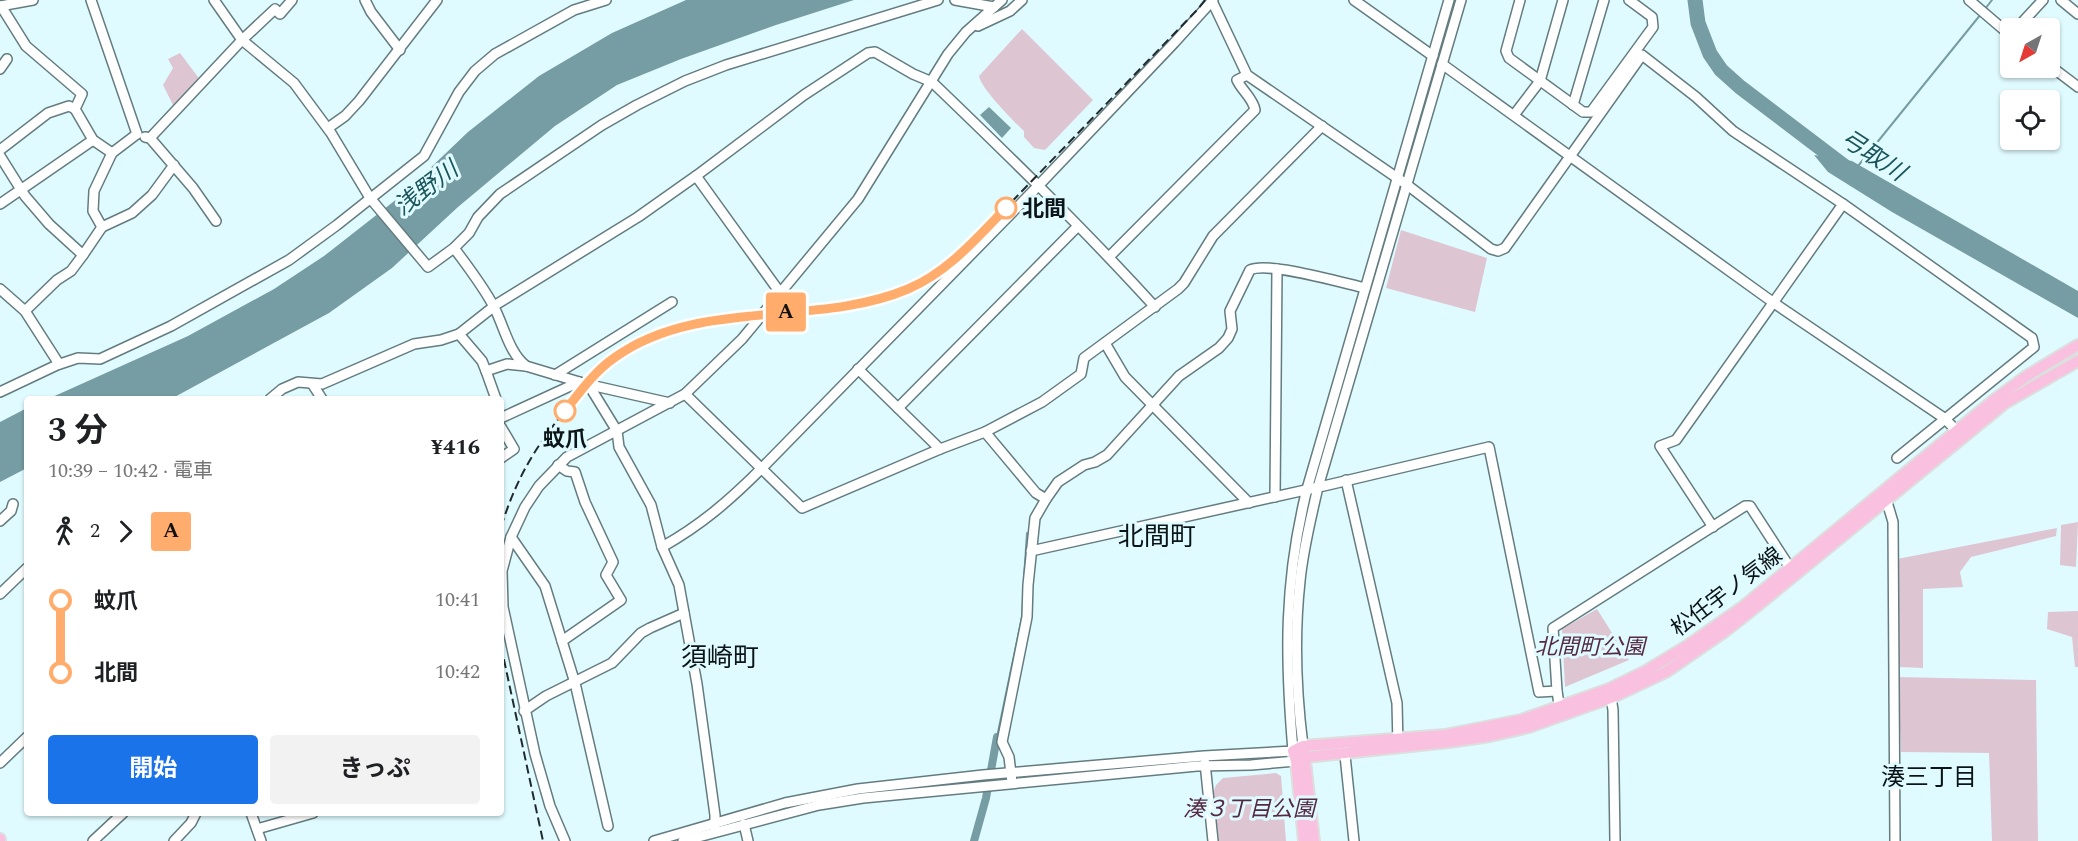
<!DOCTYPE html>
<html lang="ja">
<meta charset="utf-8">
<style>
:root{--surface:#fff;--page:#f2f2f2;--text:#202124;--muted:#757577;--accent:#1a73e8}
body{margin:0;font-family:Spectral,"Noto Sans JP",serif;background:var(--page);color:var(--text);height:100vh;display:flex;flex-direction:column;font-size:22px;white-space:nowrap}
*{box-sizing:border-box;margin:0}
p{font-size:20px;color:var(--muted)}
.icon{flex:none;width:33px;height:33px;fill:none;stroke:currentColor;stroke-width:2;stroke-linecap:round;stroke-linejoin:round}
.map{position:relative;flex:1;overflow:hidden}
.drawer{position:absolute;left:24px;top:396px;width:480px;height:420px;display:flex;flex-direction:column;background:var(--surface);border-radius:6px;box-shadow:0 2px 4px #0004}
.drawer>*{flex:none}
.badge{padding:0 12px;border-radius:4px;font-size:21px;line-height:39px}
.needle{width:39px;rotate:219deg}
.fabs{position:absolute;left:2000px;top:18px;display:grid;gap:12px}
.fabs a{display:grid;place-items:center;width:60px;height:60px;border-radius:6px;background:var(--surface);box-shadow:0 2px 4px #0004;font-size:30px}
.map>.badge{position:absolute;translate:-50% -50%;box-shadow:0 0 0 3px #fff}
.legs{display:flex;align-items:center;gap:9px;height:66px;padding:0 24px;font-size:20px}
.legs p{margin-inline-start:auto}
.head{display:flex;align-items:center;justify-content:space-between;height:102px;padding:0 24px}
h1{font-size:33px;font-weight:700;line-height:45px}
.button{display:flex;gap:12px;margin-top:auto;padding:12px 24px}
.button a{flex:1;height:69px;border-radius:6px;background:var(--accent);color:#fff;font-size:24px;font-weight:700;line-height:69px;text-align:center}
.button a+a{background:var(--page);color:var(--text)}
ul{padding:0 24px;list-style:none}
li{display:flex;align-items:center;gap:21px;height:72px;font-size:22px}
li i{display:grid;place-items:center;width:9px;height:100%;margin:0 8px;background:currentColor}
li i::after{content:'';width:15px;height:15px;margin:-8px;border:4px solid;border-radius:50%;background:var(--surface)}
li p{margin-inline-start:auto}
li:first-child i{background:linear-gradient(#0000 50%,currentColor 0)}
li:last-child i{background:linear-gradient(currentColor 50%,#0000 0)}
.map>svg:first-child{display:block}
</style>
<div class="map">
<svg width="2078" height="841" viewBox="0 0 2078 841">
<rect width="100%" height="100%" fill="#e0fbff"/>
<g fill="#ddc6d2">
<path d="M1022,29L1093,100L1045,150L1034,148L1024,137V131C1014,122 980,87 979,76Z"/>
<polygon points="180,53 198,77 198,83 175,109 163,85 173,68 168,59"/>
<polygon points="1401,230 1487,258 1475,312 1386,288"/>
<polygon points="2078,522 2076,567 2060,565 2061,525"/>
<polygon points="2057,528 2056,536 1971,557 1960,572 1963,587 1923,589 1923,668 1899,667 1897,559"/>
<polygon points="1597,609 1629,660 1565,687 1562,629"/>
<polygon points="2078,611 2078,667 2075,667 2072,637 2047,629 2048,612"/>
<polygon points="1898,677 2036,680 2038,841 1992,841 1989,753 1901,752"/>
<polygon points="1276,773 1281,776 1286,841 1219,841 1213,793 1216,785 1223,778"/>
</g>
<g fill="#769da3">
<polygon points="686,0 854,0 776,25 681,59 617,85 555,126 458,207 392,268 329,313 171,399 48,399 188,336 274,289 324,256 402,195 468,132 539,76 612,33"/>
<polygon points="989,107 1011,128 1002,138 980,115"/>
<polygon points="1814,155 1852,161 2078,291 2078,318 1892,212 1828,172"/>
<polygon points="27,408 27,468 0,482 0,422"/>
</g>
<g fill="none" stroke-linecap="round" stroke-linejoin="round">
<g stroke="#769da3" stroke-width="2">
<polyline points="1985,9 1992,0"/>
<polyline points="1858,166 1981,14"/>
<polyline points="1024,578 1027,533"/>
<polyline points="997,737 1022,617 1023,601"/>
</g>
<polyline stroke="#769da3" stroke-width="8" points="974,841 986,798 997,737"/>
<polyline stroke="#769da3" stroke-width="15" points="1695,0 1698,23 1710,54 1721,70 1740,87 1848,169"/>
<defs>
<g id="minor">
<polyline points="91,0 137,134"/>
<polyline points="214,0 242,40 294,83 331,133 370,198 428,267 454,248 469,233 478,217 500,194 602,125 637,105 685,81 726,65 938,0"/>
<polyline points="365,0 371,12 400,50"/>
<polyline points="955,0 994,7"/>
<polyline points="1354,0 1433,56"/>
<polyline points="1520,0 1506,51 1509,58 1583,112 1591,112 1653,27 1652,17 1629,0"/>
<polyline points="1969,0 2010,35"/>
<polyline points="2061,0 2078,14"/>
<polyline points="1212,1 1247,75 1406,184 1491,249 1498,251 1505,248 1642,55 1696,97 1733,131 1843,204 2032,338 2034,347 1897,458"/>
<polyline points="0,6 33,0"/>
<polyline points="1,6 26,46 82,94 75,109 93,140 112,153"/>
<polyline points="978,26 1010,11 1022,0"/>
<polyline points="2017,28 2043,0"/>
<polyline points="1442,64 1774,303 1944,418 1961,435"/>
<polyline points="2049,65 2078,87"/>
<polyline points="0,69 7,59"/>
<polyline points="1573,105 1604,0"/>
<polyline points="1514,115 1540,81 1563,0"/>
<polyline points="328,128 345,116 359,101 437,0"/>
<polyline points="145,137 150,138 193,188 216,221"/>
<polyline points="150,138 242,40 275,9 280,14 292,0"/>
<polyline points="0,150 48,113 69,106 75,109"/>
<polyline points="0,156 25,196 49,224 83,255 71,271 57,280 25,311"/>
<polyline points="696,176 781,294"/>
<polyline points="0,204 93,140"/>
<polyline points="102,227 132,213 152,195 174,165"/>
<path d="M454,248C468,267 483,286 494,307C504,326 509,353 526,366"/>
<polyline points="83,255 102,227 93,211 94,191 112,153 137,134"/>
<path d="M1109,257L1255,110C1253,98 1242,91 1237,80L1247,75"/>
<polyline points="0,289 25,311 59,364"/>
<polyline points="459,334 482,361 486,371"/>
<polyline points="1105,343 1125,377 1249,503"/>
<polyline points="858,369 940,449"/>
<polyline points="555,375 672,302"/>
<polyline points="586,384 590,387 617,431 619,447 651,505 662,547 679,585 697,684 715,815 715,826"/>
<polyline points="313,385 322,399"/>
<polyline points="0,392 57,365 78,358 100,359 171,326 289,260 337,225 424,156 459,92 475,71 495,54 574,10 606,0"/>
<polyline points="685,394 802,508 940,449 985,432 1042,402 1081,374 1084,358 1178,289 1184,283 1213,236 1322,126"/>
<path d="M270,399L282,389L298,382L322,384L414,344L441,340L459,334L497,304L638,217L696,176L804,95L868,53L875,52L913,74L932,82C1008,155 1084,229 1155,307"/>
<polyline points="496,399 486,371 507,364 526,366 586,384 670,403"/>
<polyline points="898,408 1077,227"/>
<polyline points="503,417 579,382"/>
<polyline points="501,427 514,449 501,458"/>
<polyline points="985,432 1036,493 1046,499"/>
<polyline points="558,465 567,471 575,472 585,502 613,562 606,575 621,600 562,641"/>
<polyline points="1346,480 1397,703 1398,745"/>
<polyline points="1882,496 1887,502 1893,522 1895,841"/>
<polyline points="1275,497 1277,269"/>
<polyline points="0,521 11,511 13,504"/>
<polyline points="1713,527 1660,446 1676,440 1843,204"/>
<polyline points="511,537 545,586 575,683 608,826"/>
<path d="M662,547C701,525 729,501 761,469L1039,185L1174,43L1213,0"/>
<polyline points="1031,551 1328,485 1489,447 1539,692 1557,691"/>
<polyline points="0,594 27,568"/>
<polyline points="1610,691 1613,710 1615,841"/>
<polyline points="524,711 546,696 612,663 641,633 650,628 684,613"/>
<polyline points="1560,711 1557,691 1553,628 1745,506 1750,506 1794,574"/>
<path d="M1303,746C1296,691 1294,636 1300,581C1303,549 1311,518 1318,487L1461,0"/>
<polyline points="1344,746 1354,841"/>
<polyline points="0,763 27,737"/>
<polyline points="1205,763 1213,841"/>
<path d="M1012,782L1009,757L1002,742L1027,617L1028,585L1035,518L1046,499L1058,482L1084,465L1095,462L1107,455L1179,376L1219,348L1228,338L1232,329L1230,311L1250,270C1267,261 1343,283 1365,288"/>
<polyline points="251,813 261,841"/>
<polyline points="744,824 748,841"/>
<polyline points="257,829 313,813"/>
<polyline points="93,841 123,813"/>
<polyline points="174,841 191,823 196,813"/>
<polyline points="565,841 550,806 535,754 503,607 502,571 511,537 525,507 539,486 567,457 685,394 742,339 858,199 948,54 966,32 1002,0"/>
<path d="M654,841L785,803L858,789L983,775L1204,756L1293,751C1285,656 1284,582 1307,489L1449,0"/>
<polyline points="683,841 819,805 863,798 1197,766 1251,765 1296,761"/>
</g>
<g id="major">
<polyline points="1304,752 1314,841"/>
<polyline points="1296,761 1306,757 1449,742 1490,736 1529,727 1613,697 1666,672 1724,632 1752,610 2005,403 2078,361"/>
<polyline points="0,839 0,841"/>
<polyline points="1304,841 1296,761 1293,751 1303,746 1445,735 1521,720 1609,689 1646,671 1687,646 1744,606 1994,400 2025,377 2078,345"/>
</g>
</defs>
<use href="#minor" stroke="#647c7f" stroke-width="12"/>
<use href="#major" stroke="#dddede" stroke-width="14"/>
<use href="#minor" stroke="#fff" stroke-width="9"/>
<use href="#major" stroke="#f9c0df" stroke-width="10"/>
<g stroke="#202b2d" stroke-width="2" stroke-dasharray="9 4.5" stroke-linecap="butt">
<path d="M501,527C517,477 534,449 567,408C581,390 595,372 613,358C693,299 802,326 891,295C921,285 945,268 968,247L1197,10L1205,0"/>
<polyline points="501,646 543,841"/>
</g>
</g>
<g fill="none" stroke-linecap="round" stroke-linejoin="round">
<defs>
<path id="line-1" d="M565,411C580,392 594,372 614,358C698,297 816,328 908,289C948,272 977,238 1006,208"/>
</defs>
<use href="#line-1" stroke="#fff" stroke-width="14"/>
<use href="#line-1" stroke="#ffac6d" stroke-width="9"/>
</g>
<g fill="#fff" stroke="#ffac6d" stroke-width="3">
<circle cx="1006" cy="208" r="10"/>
<circle cx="565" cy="411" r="10"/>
</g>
<g text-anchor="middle" stroke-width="6" stroke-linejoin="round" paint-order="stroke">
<g font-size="22" font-weight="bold" fill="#0b1416" stroke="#e0fbff" text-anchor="start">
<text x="1022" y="216">北間</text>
<text x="565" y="446" text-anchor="middle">蚊爪</text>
</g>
<g font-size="22" fill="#0b1416" stroke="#e0fbff">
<text transform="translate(1726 591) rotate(-37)" y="8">松任宇ノ気線</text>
</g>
<g font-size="22" font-style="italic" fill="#552942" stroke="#e0fbff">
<text x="1590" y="654">北間町公園</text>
<text x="1249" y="816">湊３丁目公園</text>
</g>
<g font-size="24" font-style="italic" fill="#1b555c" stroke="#e0fbff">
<text transform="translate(1873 155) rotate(33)" y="8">弓取川</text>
<text transform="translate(426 188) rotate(-37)" y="8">浅野川</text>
</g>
<g font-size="24" fill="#0b1416" stroke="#e0fbff">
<text x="1929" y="785">湊三丁目</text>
</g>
<g font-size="26" fill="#0b1416" stroke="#e0fbff">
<text x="1157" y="545">北間町</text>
<text x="720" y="666">須崎町</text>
</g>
</g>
</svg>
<div class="fabs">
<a><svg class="needle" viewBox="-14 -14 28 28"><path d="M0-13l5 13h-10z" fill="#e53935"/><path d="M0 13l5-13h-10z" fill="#757577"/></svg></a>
<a><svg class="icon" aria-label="locate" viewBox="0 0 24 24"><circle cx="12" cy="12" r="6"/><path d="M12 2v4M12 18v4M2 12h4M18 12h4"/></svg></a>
</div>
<b class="badge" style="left:786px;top:312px;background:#ffac6d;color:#111">A</b>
<section class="drawer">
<div class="head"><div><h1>3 分</h1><p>10:39 – 10:42 · 電車</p></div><b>¥416</b></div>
<div class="legs"><svg class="icon" aria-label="walk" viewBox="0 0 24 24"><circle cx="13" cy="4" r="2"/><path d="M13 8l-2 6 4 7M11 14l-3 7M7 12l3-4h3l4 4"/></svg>2<svg class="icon" aria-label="forward" viewBox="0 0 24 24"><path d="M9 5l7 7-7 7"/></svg><b class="badge" style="background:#ffac6d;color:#111">A</b></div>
<ul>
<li><i style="color:#ffac6d"></i><b>蚊爪</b><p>10:41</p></li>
<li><i style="color:#ffac6d"></i><b>北間</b><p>10:42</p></li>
</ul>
<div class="button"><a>開始</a><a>きっぷ</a></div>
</section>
</div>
